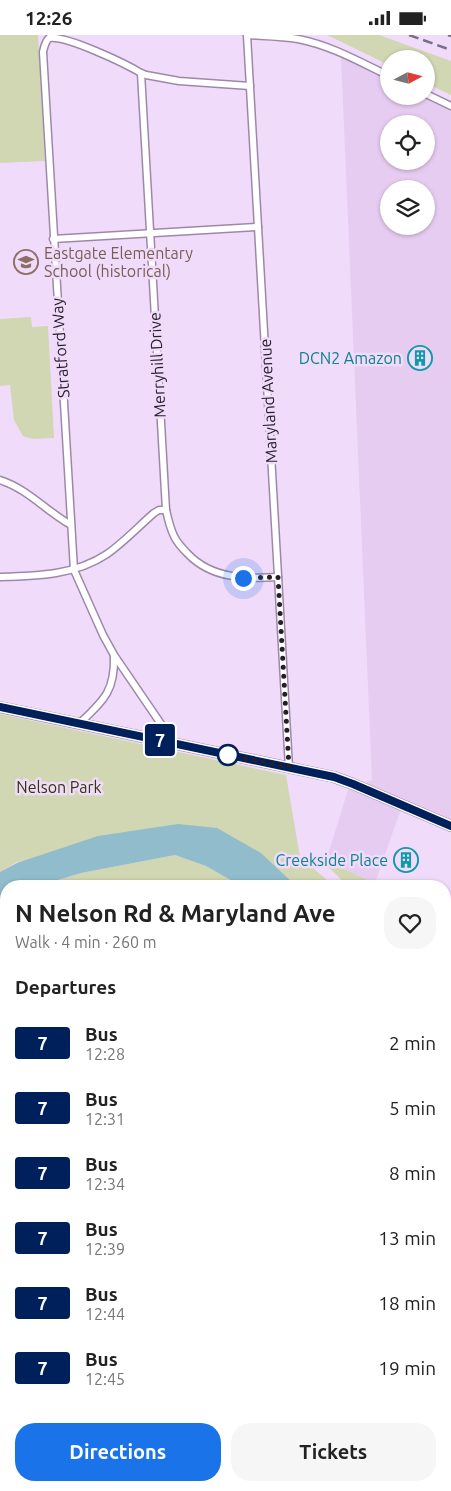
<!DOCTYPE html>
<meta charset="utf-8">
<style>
:root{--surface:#fff;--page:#f6f6f6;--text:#222;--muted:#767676;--accent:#1a73e8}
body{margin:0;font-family:Ubuntu,sans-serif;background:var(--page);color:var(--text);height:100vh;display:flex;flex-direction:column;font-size:19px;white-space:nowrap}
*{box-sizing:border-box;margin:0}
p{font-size:16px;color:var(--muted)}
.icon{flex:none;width:28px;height:28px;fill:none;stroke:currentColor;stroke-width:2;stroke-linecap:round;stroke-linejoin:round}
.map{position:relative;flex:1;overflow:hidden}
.drawer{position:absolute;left:0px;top:845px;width:451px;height:611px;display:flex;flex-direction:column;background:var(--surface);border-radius:20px 20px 0 0;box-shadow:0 1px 4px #0004}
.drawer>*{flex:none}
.badge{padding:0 10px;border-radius:4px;font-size:18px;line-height:32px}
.needle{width:32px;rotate:83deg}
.tools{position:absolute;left:380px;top:15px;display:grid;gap:10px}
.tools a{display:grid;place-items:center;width:55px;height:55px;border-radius:50%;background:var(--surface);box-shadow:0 1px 4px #0004;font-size:25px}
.you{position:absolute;width:25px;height:25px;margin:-12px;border:4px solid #fff;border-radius:50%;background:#1a73e8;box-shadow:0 0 0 8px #1a73e833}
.map>.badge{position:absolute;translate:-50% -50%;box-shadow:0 0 0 2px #fff}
h2{padding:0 15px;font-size:19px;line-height:45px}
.round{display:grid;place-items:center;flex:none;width:52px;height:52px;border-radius:20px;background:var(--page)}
.overview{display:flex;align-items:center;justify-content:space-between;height:85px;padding:0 15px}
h1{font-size:24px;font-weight:600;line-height:38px}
.action{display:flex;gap:10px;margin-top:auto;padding:10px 15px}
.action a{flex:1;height:58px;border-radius:20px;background:var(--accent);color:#fff;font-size:20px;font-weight:600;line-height:58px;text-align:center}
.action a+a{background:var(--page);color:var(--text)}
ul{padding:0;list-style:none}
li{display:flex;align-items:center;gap:15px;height:65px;padding:0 15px}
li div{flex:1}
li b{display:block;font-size:19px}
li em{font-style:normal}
li .badge{min-width:55px;font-weight:700;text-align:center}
.status{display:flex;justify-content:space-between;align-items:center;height:35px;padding:0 25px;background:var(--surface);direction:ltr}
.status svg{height:14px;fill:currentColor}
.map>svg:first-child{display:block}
</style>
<div class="status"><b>12:26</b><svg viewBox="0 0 49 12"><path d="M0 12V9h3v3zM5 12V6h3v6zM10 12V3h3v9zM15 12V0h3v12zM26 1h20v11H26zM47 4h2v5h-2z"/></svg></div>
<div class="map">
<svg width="451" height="1456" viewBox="0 0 451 1456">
<rect width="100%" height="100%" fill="#f1dbfb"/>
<path fill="#e7ccf2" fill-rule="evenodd" d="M341,22L389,45V61H423L451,74V795L401,774L375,848L344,834L325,829L348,755L372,745ZM389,89H426V126H389ZM389,154H426V191H389Z"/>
<g fill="#d0d7b2">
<polygon points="0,0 38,0 45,126 0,128"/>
<polygon points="327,0 379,0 451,26 451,60 426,48 426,24 389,24 389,30"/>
<polygon points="31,282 32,292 48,291 54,403 33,404 23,401 14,385 10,350 0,351 0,284"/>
<polygon points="0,679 286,740 300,822 334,851 288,851 214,813 17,827 0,837"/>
<polygon points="175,820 206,831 241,851 38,851 81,838"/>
<polygon points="325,829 344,834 381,851 348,851"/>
<polygon points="6,864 6,1154 0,1153 0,866"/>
<polygon points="445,888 451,890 451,928 445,924"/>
<polygon points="445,1000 451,1003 451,1018 445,1017"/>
</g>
<g fill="#90bccc">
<polygon points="178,789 217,793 261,818 296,851 241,851 206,831 175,820 81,838 38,851 6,851 6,864 0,866 0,837 17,828 98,801"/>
<polygon points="445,945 451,949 451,1003 445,1000"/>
</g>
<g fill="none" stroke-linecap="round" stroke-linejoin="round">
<defs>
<g id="minor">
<polyline points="247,0 289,733"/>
<path d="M247,0C264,1 282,1 298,4C330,10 360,27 389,41"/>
<path d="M141,38L166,475C168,484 170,493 174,501C177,508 183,514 188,519C212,544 246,544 278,542"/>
<polyline points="426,59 451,71"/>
<polyline points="53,204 258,192"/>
<path d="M0,445C28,454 46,476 71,490"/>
<path d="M0,542C37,541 76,540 107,519C123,508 139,491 154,478L159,475H166"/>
<path d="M80,688C104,665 115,656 114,621"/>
<path d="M174,708L114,620L103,600L74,535L43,17C44,12 45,7 49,3C66,0 126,29 141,38L146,40L179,46L250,51"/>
<polyline points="445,1235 451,1235"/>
<polyline points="0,1263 6,1262"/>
<polyline points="445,1436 451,1435"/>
<polyline points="330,1450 330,1456"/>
<polyline points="98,1456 196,1450"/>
</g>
<polyline id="primary" points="0,672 334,742 353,749 451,791"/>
</defs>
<use href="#minor" stroke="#9d89a7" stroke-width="9"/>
<use href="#primary" stroke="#9d89a7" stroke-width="12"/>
<use href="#minor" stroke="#fff" stroke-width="6"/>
<use href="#primary" stroke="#fff" stroke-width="10"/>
<g stroke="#7c6e83" stroke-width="2.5" stroke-dasharray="10 5" stroke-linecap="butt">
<polyline points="409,0 451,15"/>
<polyline points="448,0 451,1"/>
</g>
</g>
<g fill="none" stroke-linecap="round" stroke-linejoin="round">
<defs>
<polyline id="line" points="0,672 334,742 353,749 451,791"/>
</defs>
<use href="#line" stroke="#fff" stroke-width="11"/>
<use href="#line" stroke="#00205b" stroke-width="8"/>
<polyline stroke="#251d29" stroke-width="5" stroke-dasharray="0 9" points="228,720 289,732 278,542 243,543"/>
</g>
<defs>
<symbol id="school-ring" viewBox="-11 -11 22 22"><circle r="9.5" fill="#f1dbfb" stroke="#8d6e63" stroke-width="1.5"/><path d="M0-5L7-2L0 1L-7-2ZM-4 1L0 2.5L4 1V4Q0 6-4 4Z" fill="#8d6e63"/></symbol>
<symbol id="building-ring" viewBox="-11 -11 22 22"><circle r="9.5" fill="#f1dbfb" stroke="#0f9aa8" stroke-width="1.5"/><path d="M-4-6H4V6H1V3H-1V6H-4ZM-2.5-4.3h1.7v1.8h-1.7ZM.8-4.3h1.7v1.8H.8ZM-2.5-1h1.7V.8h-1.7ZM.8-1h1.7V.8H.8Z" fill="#0f9aa8"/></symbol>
</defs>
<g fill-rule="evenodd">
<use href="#school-ring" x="12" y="213" width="28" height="28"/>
<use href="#building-ring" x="406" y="309" width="28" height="28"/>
<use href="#building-ring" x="392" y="811" width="28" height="28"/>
</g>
<circle fill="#fff" stroke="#00205b" stroke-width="2.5" cx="228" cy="720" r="10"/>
<g text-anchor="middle" stroke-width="5" stroke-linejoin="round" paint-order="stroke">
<g font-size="16" fill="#785e54" stroke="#f1dbfb" text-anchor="start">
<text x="44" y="224">Eastgate Elementary<tspan x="44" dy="18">School (historical)</tspan></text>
</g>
<g font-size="16" fill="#251d29" stroke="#f1dbfb">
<text transform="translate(60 313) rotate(-94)" y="6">Stratford Way</text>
<text transform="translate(157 330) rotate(-93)" y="6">Merryhill Drive</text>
<text transform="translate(268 366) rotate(-93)" y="6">Maryland Avenue</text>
</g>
<g font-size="16" fill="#0d838f" stroke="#f1dbfb" text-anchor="end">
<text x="402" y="329">DCN2 Amazon</text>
<text x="388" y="831">Creekside Place</text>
</g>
<g font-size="16" fill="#323709" stroke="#f1dbfb">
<text x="59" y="758">Nelson Park</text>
</g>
</g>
</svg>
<div class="tools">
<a><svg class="needle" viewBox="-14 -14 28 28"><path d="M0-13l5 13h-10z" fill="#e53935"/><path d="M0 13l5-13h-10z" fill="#767676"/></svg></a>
<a><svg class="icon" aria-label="locate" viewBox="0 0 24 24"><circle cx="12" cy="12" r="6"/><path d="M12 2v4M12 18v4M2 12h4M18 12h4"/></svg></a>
<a><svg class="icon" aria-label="layers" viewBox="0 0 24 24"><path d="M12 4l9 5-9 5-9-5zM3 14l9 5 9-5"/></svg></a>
</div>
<div class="you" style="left:243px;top:543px"></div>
<b class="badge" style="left:160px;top:705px;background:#00205b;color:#fff">7</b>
<section class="drawer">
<div class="overview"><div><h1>N Nelson Rd &amp; Maryland Ave</h1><p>Walk · 4 min · 260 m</p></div><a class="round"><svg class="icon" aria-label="heart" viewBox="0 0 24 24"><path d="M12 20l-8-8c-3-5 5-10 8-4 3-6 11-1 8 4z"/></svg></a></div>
<h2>Departures</h2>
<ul>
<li><span class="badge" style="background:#00205b;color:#fff">7</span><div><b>Bus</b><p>12:28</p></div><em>2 min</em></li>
<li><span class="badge" style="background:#00205b;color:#fff">7</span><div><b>Bus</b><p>12:31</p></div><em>5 min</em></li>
<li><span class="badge" style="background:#00205b;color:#fff">7</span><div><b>Bus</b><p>12:34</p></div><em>8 min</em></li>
<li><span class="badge" style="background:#00205b;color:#fff">7</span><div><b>Bus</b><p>12:39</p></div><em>13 min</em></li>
<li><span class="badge" style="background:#00205b;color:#fff">7</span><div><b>Bus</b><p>12:44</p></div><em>18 min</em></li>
<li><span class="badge" style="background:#00205b;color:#fff">7</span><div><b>Bus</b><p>12:45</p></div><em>19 min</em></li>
</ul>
<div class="action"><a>Directions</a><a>Tickets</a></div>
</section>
</div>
